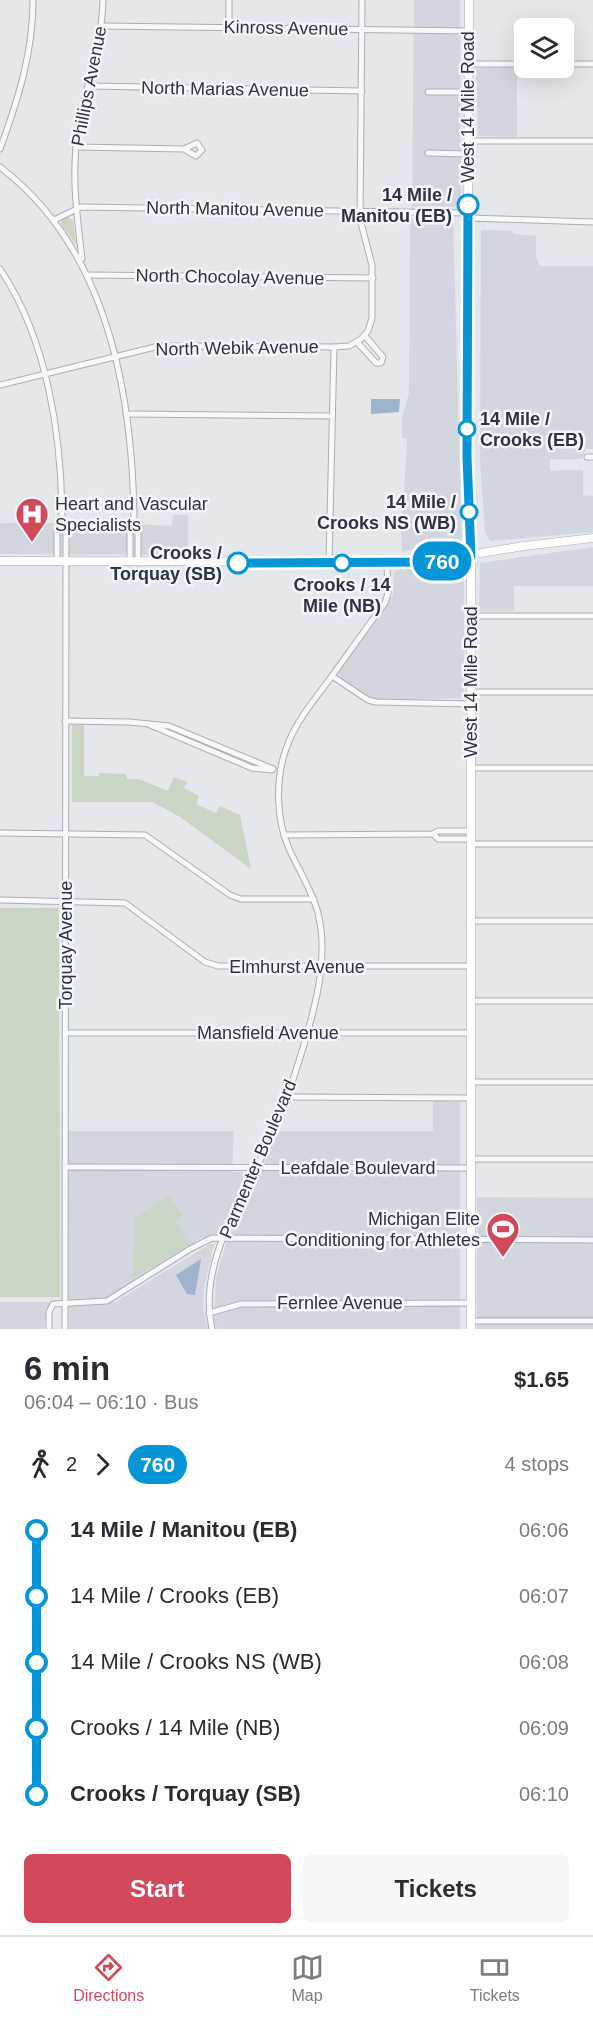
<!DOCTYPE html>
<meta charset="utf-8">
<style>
:root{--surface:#fff;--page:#f7f7f7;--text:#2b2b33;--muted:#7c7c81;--line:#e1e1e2;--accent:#d1495b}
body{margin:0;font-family:Arial,sans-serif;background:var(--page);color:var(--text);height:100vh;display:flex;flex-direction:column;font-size:22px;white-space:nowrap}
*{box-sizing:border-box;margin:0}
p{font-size:20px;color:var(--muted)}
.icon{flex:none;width:33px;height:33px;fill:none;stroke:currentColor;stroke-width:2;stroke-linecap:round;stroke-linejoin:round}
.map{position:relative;height:1329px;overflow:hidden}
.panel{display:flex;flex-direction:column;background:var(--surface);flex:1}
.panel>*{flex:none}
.badge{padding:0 12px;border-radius:20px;font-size:21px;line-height:39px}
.buttons{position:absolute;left:514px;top:18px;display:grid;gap:12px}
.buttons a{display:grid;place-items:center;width:60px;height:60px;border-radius:9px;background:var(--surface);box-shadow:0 6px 24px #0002;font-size:30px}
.map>.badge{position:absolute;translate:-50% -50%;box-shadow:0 0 0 3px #fff}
.legs{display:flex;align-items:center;gap:9px;height:66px;padding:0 24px;font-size:20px}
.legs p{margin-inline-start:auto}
.summary{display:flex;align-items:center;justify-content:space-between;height:102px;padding:0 24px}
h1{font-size:33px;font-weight:700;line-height:45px}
.primary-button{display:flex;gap:12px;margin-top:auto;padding:12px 24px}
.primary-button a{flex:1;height:69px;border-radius:9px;background:var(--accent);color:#fff;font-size:24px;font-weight:700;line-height:69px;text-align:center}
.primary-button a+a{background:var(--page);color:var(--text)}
ul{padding:0 24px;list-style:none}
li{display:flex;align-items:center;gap:21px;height:66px;font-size:22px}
li i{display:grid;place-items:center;width:9px;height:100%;margin:0 8px;background:currentColor}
li i::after{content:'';width:15px;height:15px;margin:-8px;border:4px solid;border-radius:50%;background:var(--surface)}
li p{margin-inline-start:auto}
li:first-child i{background:linear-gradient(#0000 50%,currentColor 0)}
li:last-child i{background:linear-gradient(currentColor 50%,#0000 0)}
.dock{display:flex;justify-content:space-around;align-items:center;height:84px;border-top:2px solid var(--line);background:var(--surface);font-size:16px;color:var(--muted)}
.dock a{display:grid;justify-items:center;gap:3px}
.dock .selected{color:var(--accent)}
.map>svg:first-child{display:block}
</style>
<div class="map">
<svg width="593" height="1329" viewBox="0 0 593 1329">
<rect width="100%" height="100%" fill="#e4e7ec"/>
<g fill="#d2d6de">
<polygon points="414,0 460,0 461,200 454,207 412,207"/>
<polygon points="517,67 517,137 478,136 476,71 478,68"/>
<polygon points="410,218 453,219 462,543 402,551 401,534 407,444 406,438 402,438 402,418 409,393"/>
<polygon points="481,230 513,231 513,234 536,236 536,257 540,266 593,266 593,449 586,449 581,459 550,459 550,471 583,470 583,495 593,496 593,532 490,541 485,533 480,459"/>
<polygon points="173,515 188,515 188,555 0,554 0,523 117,523 172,526"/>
<polygon points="593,547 593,586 514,586 514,611 479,611 480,563"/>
<polygon points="451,566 460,568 464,573 464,693 462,698 378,700 369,698 341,678 339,673 393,595 394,573 398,570"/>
<polygon points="433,1101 460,1102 460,1329 217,1329 214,1321 216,1278 229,1233 201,1238 110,1297 114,1303 210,1244 214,1244 204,1287 203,1308 208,1329 69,1329 68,1131 234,1131 232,1172 260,1172 278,1131 433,1131"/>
<polygon points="477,1197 593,1198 593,1329 477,1329"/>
<polygon points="0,1302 48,1302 51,1306 46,1312 44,1329 0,1329"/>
</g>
<g fill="#c9d6c5">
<polygon points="66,216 73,220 76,245 61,224 62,219"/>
<polygon points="72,725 84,725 84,776 99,776 99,773 126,774 127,779 139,779 168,791 174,777 187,782 184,788 199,796 196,804 216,813 220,806 240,815 251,869 180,817 153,802 72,802"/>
<polygon points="0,908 59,908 60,1297 0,1297"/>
<polygon points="168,1195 183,1216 175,1221 189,1244 133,1278 135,1217"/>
</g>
<g fill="#9fb4cc">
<polygon points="371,399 400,399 399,412 371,414"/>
<polygon points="201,1259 195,1295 187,1294 176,1275"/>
</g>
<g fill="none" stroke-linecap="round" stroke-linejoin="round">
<defs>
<g id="street">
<polyline points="102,26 469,31"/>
<polyline points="229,28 229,0"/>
<polyline points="468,64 525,64"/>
<polyline points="564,64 593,64"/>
<polyline points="89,86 362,91"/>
<polyline points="428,92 468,92"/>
<polyline points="468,141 593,141"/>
<polyline points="76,147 184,149 196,156 202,150 197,143 184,149"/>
<path d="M0,149C18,100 33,53 33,0"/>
<polyline points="428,153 468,154"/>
<path d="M0,167C107,248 133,394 134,522L130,527V563"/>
<polyline points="468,218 593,222"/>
<polyline points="54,220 81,207 468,213"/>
<path d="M82,259C77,215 71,175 78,131C85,86 102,46 103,0"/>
<path d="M0,269C48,340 62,438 62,522L66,530L65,1328"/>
<polyline points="87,275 373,278"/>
<polyline points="357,342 376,363 381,363 383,357 365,336"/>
<polyline points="0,385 159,346 334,347"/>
<polyline points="126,414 332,416"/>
<polyline points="587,457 593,457"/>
<polyline points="134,522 138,529 138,563"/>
<polyline points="57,562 57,530 62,522"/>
<polyline points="329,563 334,347 349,346 361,339 368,331 372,318 372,265 360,219 362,0"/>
<polyline points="471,616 593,616"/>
<polyline points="332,676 368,700 376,702 471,704"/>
<polyline points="471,692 593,692"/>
<polyline points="65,721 129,722 169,726 273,769"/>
<polyline points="150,725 252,768 272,770"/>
<polyline points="471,768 593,768"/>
<polyline points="0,833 145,835 230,895 241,899 314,899"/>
<polyline points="433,834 438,839 471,839"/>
<polyline points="284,835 433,834 438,831 471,831"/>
<polyline points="471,844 593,844"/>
<polyline points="0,900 125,903 205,962 218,966 471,966"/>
<polyline points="470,921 593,921"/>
<polyline points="471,1001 593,1001"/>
<polyline points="65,1033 471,1033"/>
<polyline points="470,1082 593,1082"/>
<polyline points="287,1097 470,1098"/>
<polyline points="471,1159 593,1159"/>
<polyline points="65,1167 471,1168"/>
<polyline points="209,1313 241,1304 472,1303"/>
<polyline points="472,1321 593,1321"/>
<polyline points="49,1329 49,1312 53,1304 107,1301 190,1249 212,1238 593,1240"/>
<path d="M212,1329C197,1261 245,1196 271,1137C288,1097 302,1055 313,1012C321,981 326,945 318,913C312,891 300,872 290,851C276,821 275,780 286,749C295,722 313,702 329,680C348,654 366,628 385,603L388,593L387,562"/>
</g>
<g id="secondary">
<polyline points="469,0 467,457 471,567 471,1329"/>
<polyline points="0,561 426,562 524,546 593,538"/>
</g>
</defs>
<use href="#street" stroke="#a9aeb7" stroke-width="7"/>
<use href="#secondary" stroke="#a9aeb7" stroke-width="9"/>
<use href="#street" stroke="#f7f8fa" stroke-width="5"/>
<use href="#secondary" stroke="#fff" stroke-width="8"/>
</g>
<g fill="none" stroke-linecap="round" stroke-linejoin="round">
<defs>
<polyline id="line-1" points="238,563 426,562 471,556 467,457 468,205"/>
</defs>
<use href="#line-1" stroke="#fff" stroke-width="14"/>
<use href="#line-1" stroke="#0696d7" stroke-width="9"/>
</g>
<defs>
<symbol id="hospital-pin" viewBox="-11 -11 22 30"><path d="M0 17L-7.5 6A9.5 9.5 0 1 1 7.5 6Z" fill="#d1495b" stroke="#f4f6f9"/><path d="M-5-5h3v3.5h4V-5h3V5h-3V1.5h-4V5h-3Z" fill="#fff"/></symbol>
<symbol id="stadium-pin" viewBox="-11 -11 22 30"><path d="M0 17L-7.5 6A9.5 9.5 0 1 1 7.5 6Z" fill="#d1495b" stroke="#f4f6f9"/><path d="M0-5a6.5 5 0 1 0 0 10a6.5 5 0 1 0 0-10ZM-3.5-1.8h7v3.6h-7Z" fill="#fff"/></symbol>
</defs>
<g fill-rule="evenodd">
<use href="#hospital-pin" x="13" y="495" width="38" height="52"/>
<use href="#stadium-pin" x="484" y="1210" width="38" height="52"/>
</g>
<g fill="#fff" stroke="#0696d7" stroke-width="3">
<circle cx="468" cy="205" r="10"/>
<circle cx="467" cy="429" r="8"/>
<circle cx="469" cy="512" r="8"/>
<circle cx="238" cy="563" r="10"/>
<circle cx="342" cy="563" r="8"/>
</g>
<g text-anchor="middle" stroke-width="5" stroke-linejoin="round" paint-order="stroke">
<g font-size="18" fill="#2b3445" stroke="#f4f6f9">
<text transform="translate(286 28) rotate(1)" y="6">Kinross Avenue</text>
<text transform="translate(89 86) rotate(-79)" y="6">Phillips Avenue</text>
<text transform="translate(225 89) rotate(1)" y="6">North Marias Avenue</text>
<text transform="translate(468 107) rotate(-90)" y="6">West 14 Mile Road</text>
<text transform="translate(235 209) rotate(1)" y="6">North Manitou Avenue</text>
<text transform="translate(230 277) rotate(1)" y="6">North Chocolay Avenue</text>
<text transform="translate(237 348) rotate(-1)" y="6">North Webik Avenue</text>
<text transform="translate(471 682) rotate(-90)" y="6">West 14 Mile Road</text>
<text transform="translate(66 945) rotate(-90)" y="6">Torquay Avenue</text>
<text x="297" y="973">Elmhurst Avenue</text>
<text x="268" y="1039">Mansfield Avenue</text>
<text transform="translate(258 1159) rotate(-67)" y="6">Parmenter Boulevard</text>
<text x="358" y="1174">Leafdale Boulevard</text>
<text x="340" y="1309">Fernlee Avenue</text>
</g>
<g font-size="18" font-weight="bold" fill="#2b3445" stroke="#f4f6f9" text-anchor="end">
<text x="452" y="201">14 Mile /<tspan x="452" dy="21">Manitou (EB)</tspan></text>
<text x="480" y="425" text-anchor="start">14 Mile /<tspan x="480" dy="21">Crooks (EB)</tspan></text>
<text x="456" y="508">14 Mile /<tspan x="456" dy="21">Crooks NS (WB)</tspan></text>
<text x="222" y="559">Crooks /<tspan x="222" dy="21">Torquay (SB)</tspan></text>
<text x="342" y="591" text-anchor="middle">Crooks / 14<tspan x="342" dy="21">Mile (NB)</tspan></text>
</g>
<g font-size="18" fill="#2b3445" stroke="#f4f6f9" text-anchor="start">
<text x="55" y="510">Heart and Vascular<tspan x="55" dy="21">Specialists</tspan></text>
<text x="480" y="1225" text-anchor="end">Michigan Elite<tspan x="480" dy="21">Conditioning for Athletes</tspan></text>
</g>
</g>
</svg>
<div class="buttons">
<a><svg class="icon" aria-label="layers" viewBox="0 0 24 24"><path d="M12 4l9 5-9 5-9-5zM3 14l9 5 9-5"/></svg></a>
</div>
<b class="badge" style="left:442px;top:561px;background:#0696d7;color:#fff">760</b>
</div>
<section class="panel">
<div class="summary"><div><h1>6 min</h1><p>06:04 – 06:10 · Bus</p></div><b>$1.65</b></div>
<div class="legs"><svg class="icon" aria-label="walk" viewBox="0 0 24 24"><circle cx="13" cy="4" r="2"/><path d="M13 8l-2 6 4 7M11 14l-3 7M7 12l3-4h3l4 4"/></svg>2<svg class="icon" aria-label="forward" viewBox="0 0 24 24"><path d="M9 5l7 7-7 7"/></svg><b class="badge" style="background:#0696d7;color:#fff">760</b><p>4 stops</p></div>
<ul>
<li><i style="color:#0696d7"></i><b>14 Mile / Manitou (EB)</b><p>06:06</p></li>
<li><i style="color:#0696d7"></i><span>14 Mile / Crooks (EB)</span><p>06:07</p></li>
<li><i style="color:#0696d7"></i><span>14 Mile / Crooks NS (WB)</span><p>06:08</p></li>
<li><i style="color:#0696d7"></i><span>Crooks / 14 Mile (NB)</span><p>06:09</p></li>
<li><i style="color:#0696d7"></i><b>Crooks / Torquay (SB)</b><p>06:10</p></li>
</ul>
<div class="primary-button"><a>Start</a><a>Tickets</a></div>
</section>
<nav class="dock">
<a class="selected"><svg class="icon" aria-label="directions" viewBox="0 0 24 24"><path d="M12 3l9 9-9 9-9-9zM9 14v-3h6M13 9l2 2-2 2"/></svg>Directions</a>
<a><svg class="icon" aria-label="map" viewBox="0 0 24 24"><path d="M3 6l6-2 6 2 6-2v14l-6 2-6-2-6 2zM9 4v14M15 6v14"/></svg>Map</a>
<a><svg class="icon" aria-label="tickets" viewBox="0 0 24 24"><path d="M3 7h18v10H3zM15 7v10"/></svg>Tickets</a>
</nav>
